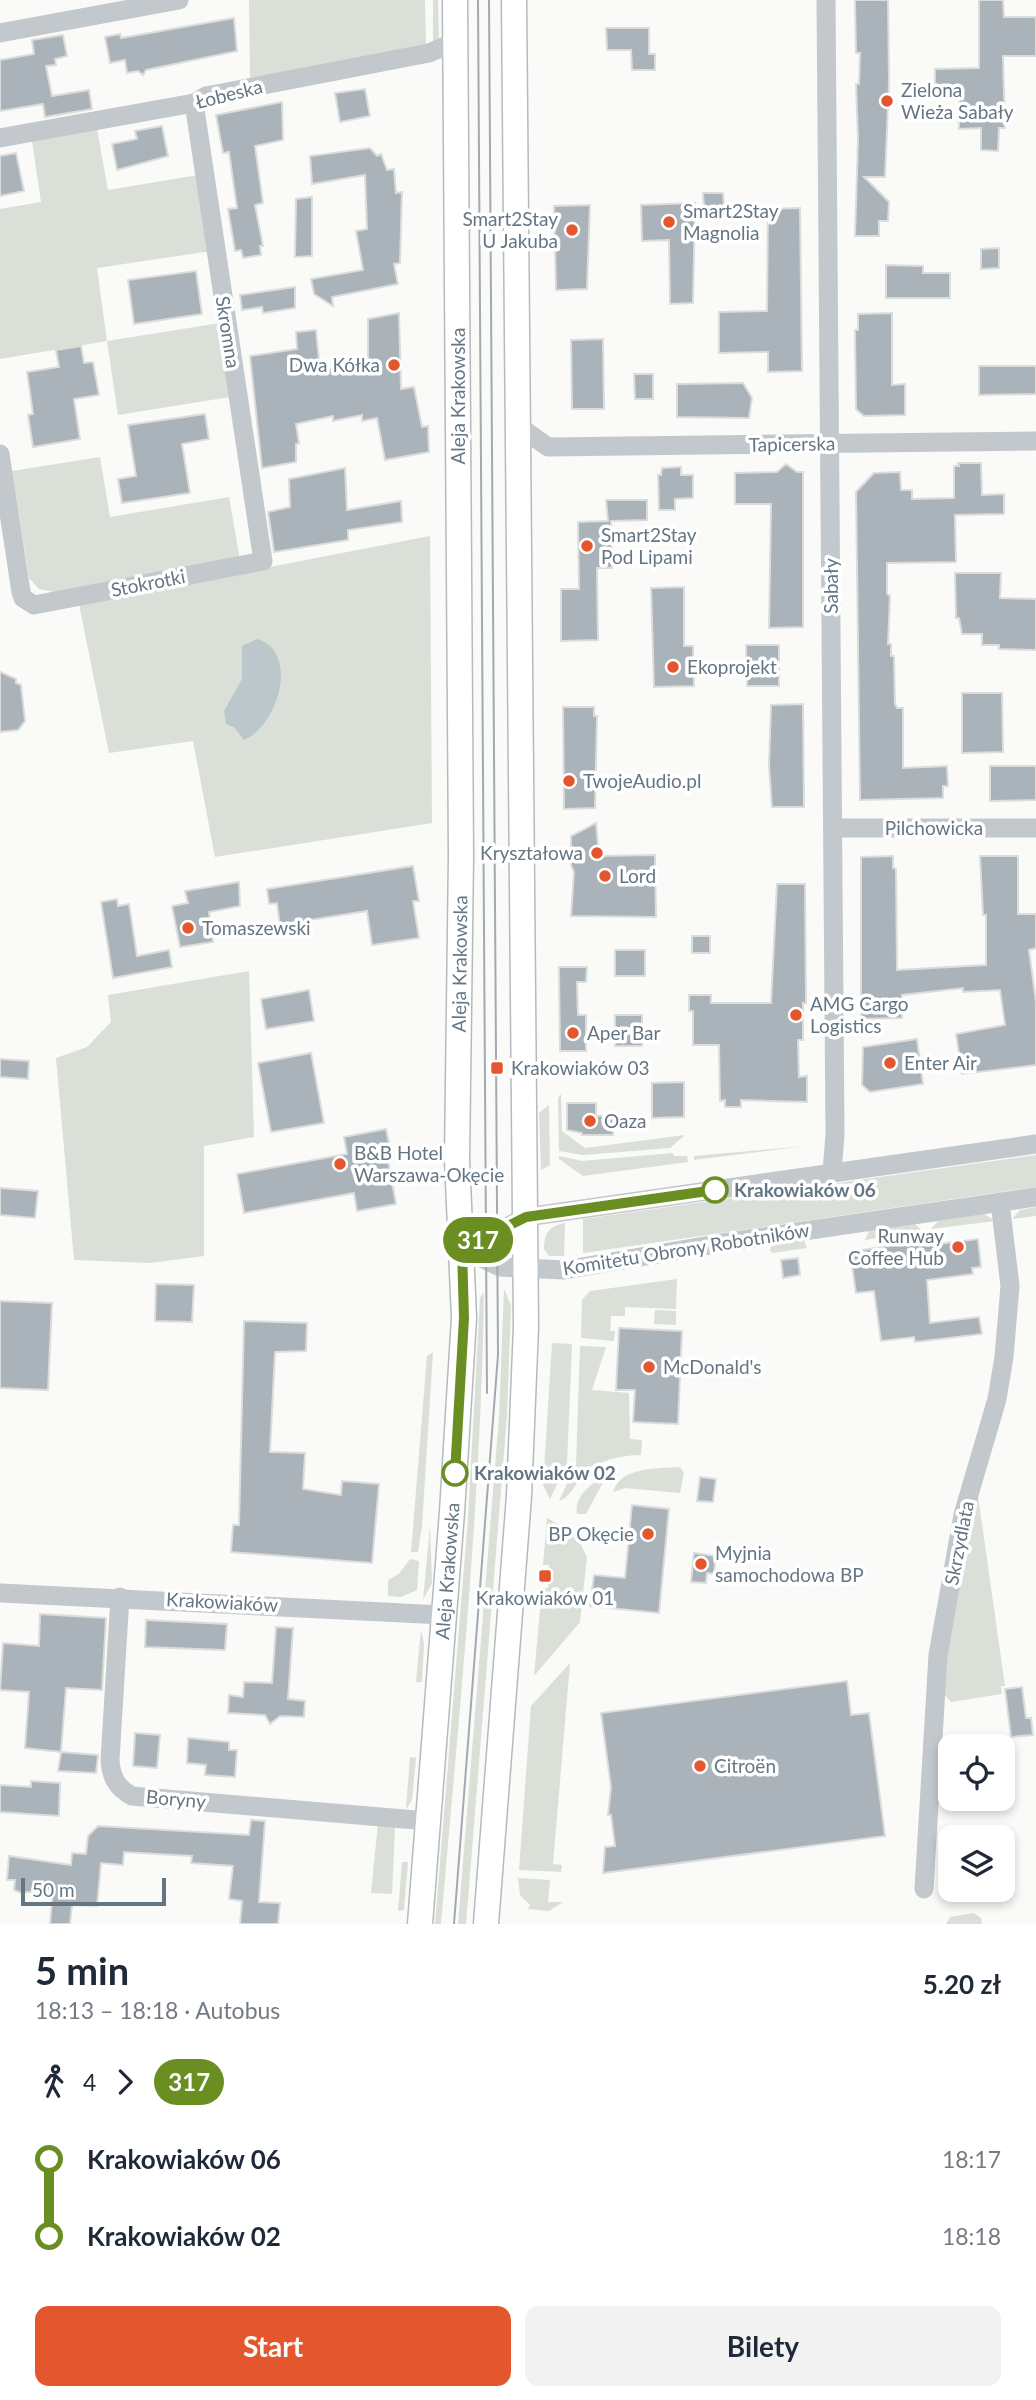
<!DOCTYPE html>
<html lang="pl">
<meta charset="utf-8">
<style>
:root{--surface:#fff;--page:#f2f2f3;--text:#1f2937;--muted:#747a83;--accent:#e4572e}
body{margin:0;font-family:Lato,sans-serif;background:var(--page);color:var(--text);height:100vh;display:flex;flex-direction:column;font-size:26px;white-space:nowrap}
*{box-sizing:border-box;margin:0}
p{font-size:23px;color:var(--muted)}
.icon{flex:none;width:38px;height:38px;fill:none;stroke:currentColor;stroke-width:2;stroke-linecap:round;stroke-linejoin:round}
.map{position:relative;height:1924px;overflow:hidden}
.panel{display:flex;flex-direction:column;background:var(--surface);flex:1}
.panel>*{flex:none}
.badge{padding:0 14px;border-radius:23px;font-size:24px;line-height:46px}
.fabs{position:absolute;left:938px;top:1734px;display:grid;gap:14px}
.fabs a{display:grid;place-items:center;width:77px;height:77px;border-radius:14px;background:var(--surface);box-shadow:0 4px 10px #0003;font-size:35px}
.scale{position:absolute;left:21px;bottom:18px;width:145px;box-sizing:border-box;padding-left:7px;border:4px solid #657683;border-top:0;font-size:19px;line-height:24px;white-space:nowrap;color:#657683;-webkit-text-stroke:5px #fff;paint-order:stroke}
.map>.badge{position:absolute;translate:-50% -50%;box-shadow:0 0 0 4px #fff}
.legs{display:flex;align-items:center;gap:10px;height:77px;padding:0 35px;font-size:23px}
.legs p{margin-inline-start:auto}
.headline{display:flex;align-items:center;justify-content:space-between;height:119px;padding:0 35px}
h1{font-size:38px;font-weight:700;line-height:52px}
.cta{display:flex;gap:14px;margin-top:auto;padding:14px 35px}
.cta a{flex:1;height:80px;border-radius:14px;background:var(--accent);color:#fff;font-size:28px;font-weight:700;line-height:80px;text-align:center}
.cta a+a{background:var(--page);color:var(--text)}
ul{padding:0 35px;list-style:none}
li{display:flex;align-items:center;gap:24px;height:77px;font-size:26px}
li i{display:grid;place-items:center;width:10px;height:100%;margin:0 9px;background:currentColor}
li i::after{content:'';width:18px;height:18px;margin:-9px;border:5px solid;border-radius:50%;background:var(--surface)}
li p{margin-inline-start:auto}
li:first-child i{background:linear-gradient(#0000 50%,currentColor 0)}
li:last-child i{background:linear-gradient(currentColor 50%,#0000 0)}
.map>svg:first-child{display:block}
</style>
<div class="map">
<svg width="1036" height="1924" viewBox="0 0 1036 1924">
<rect width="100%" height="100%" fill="#fafaf8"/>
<g fill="#dadfd7">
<polygon points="249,0 425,0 426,47 250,78"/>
<polygon points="433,0 438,0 439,41 433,45"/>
<polygon points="97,129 108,190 198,175 211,251 97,268 107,341 220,323 230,397 118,415 107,341 0,359 0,209 41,202 32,141"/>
<polygon points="100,457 110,517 229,497 240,560 54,592 39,589 29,578 12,471"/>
<polygon points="430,536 432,823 215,857 193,741 109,753 79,604"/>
<polygon points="249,971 254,1137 204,1146 204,1256 150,1263 74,1260 56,1058 87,1047 111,1022 108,995"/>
<polygon points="561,1094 562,1131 585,1148 685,1135 670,1148 583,1155 559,1151 558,1098"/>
<polygon points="549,1105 550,1165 541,1170 539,1113"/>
<polygon points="806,1146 694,1160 694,1156"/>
<polygon points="673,1153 674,1156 687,1156 688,1162 583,1176 559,1159 559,1156 582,1161"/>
<polygon points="1036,1155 1036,1187 583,1253 583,1219"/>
<polygon points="1036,1207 1036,1216 1012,1219 1020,1210"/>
<polygon points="984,1214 995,1221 931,1229 938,1221"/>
<path d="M565,1223L564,1256H549L544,1249C544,1233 549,1226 565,1223Z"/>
<polygon points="915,1224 922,1231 865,1240 869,1231"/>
<polygon points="804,1240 807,1248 772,1253 770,1250 772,1245"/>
<polygon points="677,1279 676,1309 625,1307 625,1316 611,1316 610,1331 615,1331 614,1341 581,1338 582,1300 590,1291"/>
<polygon points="504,1289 511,1305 507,1416 466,1924 458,1924 499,1417"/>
<path d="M484,1292C481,1503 459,1714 441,1924H435L468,1518L480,1298Z"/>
<polygon points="655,1310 676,1311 676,1325 654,1324"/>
<polygon points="552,1343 572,1344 567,1463 550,1499 543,1485"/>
<path d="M580,1346L606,1347L592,1390L629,1393L630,1439L642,1440L641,1455C615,1456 594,1461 578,1482C572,1490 568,1498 559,1501L576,1464Z"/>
<polygon points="433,1352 422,1526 418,1552 411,1552 427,1356"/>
<path d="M680,1467L684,1473L680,1493L625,1488L613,1492C621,1466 657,1469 680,1467Z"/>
<path d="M606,1477L586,1514H577C573,1498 592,1481 606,1477Z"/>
<polygon points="977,1489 1005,1686 1001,1686 1002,1694 951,1702 943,1693 952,1613"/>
<polygon points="547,1518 575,1533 587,1557 580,1622 534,1676 542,1588 548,1588 549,1565 543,1565"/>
<polygon points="430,1526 432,1583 423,1600"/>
<polygon points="410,1559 419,1561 417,1590 401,1597 388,1596 388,1580 399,1574"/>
<polygon points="421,1630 424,1644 422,1682 416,1682"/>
<polygon points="570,1663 553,1864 562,1865 561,1872 519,1870 531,1706"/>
<polygon points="410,1757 416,1758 412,1800 406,1809"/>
<polygon points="378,1823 395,1826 392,1894 371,1893"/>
<polygon points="402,1862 408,1862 404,1910 398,1911"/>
<polygon points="518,1878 550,1880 548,1902 563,1902 549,1911 528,1909 530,1905 520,1895"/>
<polygon points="974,1913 981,1918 982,1924 946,1924 950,1917"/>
</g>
<path fill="#bbc7cb" d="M257,639C301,652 277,727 244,740L234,727L226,724L224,711L242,679V646Z"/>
<g fill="#aab3b9" stroke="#dcdcda" stroke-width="2">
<polygon points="855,0 888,0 889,82 885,177 864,177 889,202 888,221 879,221 879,236 855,236 858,139 856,84 859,84 860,53 856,53"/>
<polygon points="979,0 1003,0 1004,17 1036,17 1036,56 1003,56 1005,128 999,128 998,151 981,150 981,128 959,129 959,86 935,87 935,69 979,68"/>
<polygon points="234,18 237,51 146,70 143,75 138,71 127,73 125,60 110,63 105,37 120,34 121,38"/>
<polygon points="606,28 649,28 649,54 655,54 655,70 632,70 631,50 607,50"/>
<polygon points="63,35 67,56 55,59 56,65 46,66 52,96 89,90 92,109 45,117 43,104 0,111 0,60 34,54 32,40"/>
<polygon points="365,89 370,116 340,122 335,93"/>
<polygon points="282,102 283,140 255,146 263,203 255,205 263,246 260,246 261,255 243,258 241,250 235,251 228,209 237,208 229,152 223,153 216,115"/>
<polygon points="162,126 168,156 117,170 112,144 137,139 135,131"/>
<polygon points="370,148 377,156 381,154 387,170 394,169 396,193 402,192 400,263 394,264 398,284 332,297 333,306 314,294 311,279 363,270 356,231 367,229 365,175 312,184 310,156"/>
<polygon points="16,153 24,191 0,196 0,156"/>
<polygon points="703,193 723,193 724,208 704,208"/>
<polygon points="312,197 312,256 295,257 296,199"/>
<polygon points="695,203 693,303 670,304 669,240 642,241 641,205"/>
<polygon points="590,205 587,289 556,290 554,206"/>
<polygon points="800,208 802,371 768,372 768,352 719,353 719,312 767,311 768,209"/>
<polygon points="999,248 999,268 981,269 981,249"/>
<polygon points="886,265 923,266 923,273 950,273 950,298 886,298"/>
<polygon points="196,271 202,314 134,324 128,280"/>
<polygon points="295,287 295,308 263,313 262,307 242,310 240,295"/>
<polygon points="399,313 401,389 414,387 422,427 428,426 429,452 385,460 377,418 362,421 362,415 333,421 333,416 296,424 299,443 296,444 296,462 262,468 250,356 297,349 296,332 316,330 320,370 368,361 368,319"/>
<polygon points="892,313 892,385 905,384 905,415 864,416 856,409 855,330 858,330 858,314"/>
<polygon points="603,339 604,409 572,409 571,340"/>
<polygon points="81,346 84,363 93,362 99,395 74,399 80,439 33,447 28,415 33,414 27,372 59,367 56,350"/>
<polygon points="979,366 1036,366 1036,394 979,395"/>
<polygon points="634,374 653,374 653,399 635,399"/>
<polygon points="743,383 752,398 749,418 677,417 677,384"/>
<polygon points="205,414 209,439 182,444 190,493 122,503 118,479 136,476 128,425"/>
<polygon points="958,463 981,463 982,495 1004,494 1004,514 955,515 956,562 887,563 887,594 890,596 888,644 891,644 891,656 894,656 895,704 897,708 903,708 903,768 947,766 948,786 943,786 943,798 860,800 856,492 874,473 900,472 901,490 912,490 912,499 954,498 954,466 959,466"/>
<polygon points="786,464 797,472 803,472 803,627 769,628 771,504 735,504 735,473 777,472"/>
<polygon points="681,467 681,475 693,475 693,498 675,499 675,510 659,510 658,475 661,475 662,468"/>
<polygon points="345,468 347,510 401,501 402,522 348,530 348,540 274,552 268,512 290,507 289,479"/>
<polygon points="606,500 647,500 647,520 611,521 612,568 597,568 598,640 561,641 561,589 579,589 578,522 608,521"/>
<polygon points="955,573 1001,573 1000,598 1036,599 1036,650 999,649 999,645 982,645 982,634 962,634 959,618 956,618"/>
<polygon points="684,587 684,646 693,646 694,686 654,687 651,588"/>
<polygon points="746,645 779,645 779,686 747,686"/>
<polygon points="0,672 16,679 16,683 21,685 25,721 18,730 0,732"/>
<polygon points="962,693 1002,693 1003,752 962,753"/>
<polygon points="803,704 804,807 772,807 769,766 771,705"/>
<polygon points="563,707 594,707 594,716 597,716 595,808 564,809"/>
<polygon points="990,766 1036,766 1036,800 990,801"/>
<polygon points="596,823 599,856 655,855 656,917 571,916 574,872 571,865 571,836"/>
<polygon points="893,856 893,868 896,869 897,970 986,965 986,915 983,915 980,856 1018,856 1018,914 1036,914 1036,948 1029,950 1036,1002 1036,1065 962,1074 956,1034 1005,1025 1000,990 963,992 963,988 902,995 902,1018 861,1019 861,857"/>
<polygon points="413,866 419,901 413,901 419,938 372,945 367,911 303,921 305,931 281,934 277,903 269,904 267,889"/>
<polygon points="239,882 240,906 209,912 213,942 180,947 172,906 188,903 185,891"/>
<polygon points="777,884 805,884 806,1003 803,1003 803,1040 798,1040 799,1077 807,1076 807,1102 741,1100 741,1107 725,1107 725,1100 720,1101 719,1045 693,1045 693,1011 689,1011 689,995 711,995 711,1003 771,1003"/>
<polygon points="117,899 118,906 129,904 137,956 169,950 172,967 113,978 101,902"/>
<rect x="692" y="936" width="18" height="17"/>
<rect x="615" y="950" width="30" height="26"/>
<polygon points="559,967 587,967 586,982 577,982 578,1015 586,1015 586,1051 560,1051"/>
<polygon points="309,990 314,1021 266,1029 261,999"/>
<rect x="615" y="1015" width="27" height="31"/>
<polygon points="917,1039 923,1084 870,1092 862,1085 863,1047"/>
<polygon points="311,1053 324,1123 271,1132 258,1063"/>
<polygon points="0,1059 29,1061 28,1079 0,1077"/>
<polygon points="684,1082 684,1117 652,1118 652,1083"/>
<polygon points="567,1103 596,1103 596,1116 613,1116 613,1135 582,1135 582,1133 567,1130"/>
<polygon points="386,1129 390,1148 386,1149 396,1204 357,1211 354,1193 244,1213 237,1174 347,1154 344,1137"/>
<polygon points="0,1188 38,1191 35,1218 0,1215"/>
<polygon points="978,1239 981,1267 972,1268 973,1274 927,1280 930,1323 979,1317 982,1334 915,1342 914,1337 881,1341 874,1291 856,1293 850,1252 923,1240 924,1246"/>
<polygon points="798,1258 800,1275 783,1278 781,1260"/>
<polygon points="156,1284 194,1285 192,1322 155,1321"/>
<polygon points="0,1301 52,1303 48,1390 0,1388"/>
<polygon points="244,1321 307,1323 306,1351 275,1352 270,1452 305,1453 303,1489 341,1495 342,1481 379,1484 372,1563 231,1552 233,1525 239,1525"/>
<polygon points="619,1328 682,1331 678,1424 633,1422 635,1390 616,1390"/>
<polygon points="700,1477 716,1479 713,1502 697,1501"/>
<polygon points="632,1505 669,1509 659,1613 590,1606 594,1575 625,1578"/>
<polygon points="694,1553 716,1556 714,1574 707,1573 706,1583 691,1582"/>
<polygon points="40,1614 106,1618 102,1690 66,1688 61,1752 25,1748 29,1692 0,1690 3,1643 39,1646"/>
<polygon points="146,1620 227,1624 225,1650 145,1647"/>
<polygon points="276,1627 293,1628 288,1699 305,1701 304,1717 280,1716 270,1724 265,1715 228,1713 229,1695 243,1697 244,1682 272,1683"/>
<polygon points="847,1681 851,1715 869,1713 885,1836 603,1873 605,1847 615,1846 611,1815 608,1815 611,1787 601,1713"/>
<polygon points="1022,1687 1026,1718 1031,1718 1033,1735 1011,1737 1005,1689"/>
<polygon points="135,1733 160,1735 157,1768 133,1766"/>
<polygon points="188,1738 229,1742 229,1750 237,1750 235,1777 205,1775 206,1765 187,1763"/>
<polygon points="61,1752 98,1755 96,1773 58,1771"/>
<polygon points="31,1781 60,1783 59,1816 0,1812 0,1785 31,1787"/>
<polygon points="251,1820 265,1821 259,1902 280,1903 278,1924 240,1924 242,1901 229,1899 233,1866 191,1863 192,1856 124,1852 123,1865 101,1863 97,1906 72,1905 70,1924 50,1924 53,1889 21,1893 14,1890 15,1880 7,1880 9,1856 71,1865 72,1853 86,1854 88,1836 98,1826 249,1835"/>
</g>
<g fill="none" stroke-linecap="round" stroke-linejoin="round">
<defs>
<g id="major">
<path id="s1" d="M420,1924L452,1512L464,1318L457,1159L461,855L455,0"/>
<polyline points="486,1924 519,1496 526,1327 514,0"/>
</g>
</defs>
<use href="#major" stroke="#b5babe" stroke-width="27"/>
<g stroke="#c3c8cc" stroke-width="19">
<polyline points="826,0 835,1134 832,1173"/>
<polyline points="0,33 179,0"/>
<polyline points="0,138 194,103 206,96 429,53 455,42"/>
<polyline points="517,425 548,447 1036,441"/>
<polyline points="0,454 21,592 23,598 34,605 263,561 194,103"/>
<polyline points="833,828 1036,828"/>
<polyline points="462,1249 526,1217 1036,1144"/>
<polyline points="462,1249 500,1267 564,1270 722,1243 1036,1197"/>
<polyline points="0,1593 443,1615"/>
<path d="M120,1597L110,1760C111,1777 117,1788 132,1796L428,1821"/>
<polyline points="924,1889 938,1655 963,1515 997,1399 1004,1357 1010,1286 1000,1202"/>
</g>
<use href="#major" stroke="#fff" stroke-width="24"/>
<g stroke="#a2aab0" stroke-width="2">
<polyline points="478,0 487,1393"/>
<polyline points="454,1924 498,1355 489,0"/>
</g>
</g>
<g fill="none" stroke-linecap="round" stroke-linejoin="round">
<defs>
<polyline id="line-1" points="455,1473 464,1318 462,1249 526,1217 715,1190"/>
</defs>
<use href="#line-1" stroke="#fff" stroke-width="16"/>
<use href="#line-1" stroke="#6b8e23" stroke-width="10"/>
</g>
<g fill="#e4572e" stroke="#fff" stroke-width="2.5">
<circle cx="887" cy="101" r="7"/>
<circle cx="669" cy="222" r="7"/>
<circle cx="572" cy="230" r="7"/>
<circle cx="394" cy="365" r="7"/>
<circle cx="587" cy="546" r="7"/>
<circle cx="673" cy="667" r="7"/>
<circle cx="569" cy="781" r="7"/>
<circle cx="597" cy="853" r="7"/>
<circle cx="605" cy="876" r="7"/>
<circle cx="188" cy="928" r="7"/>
<circle cx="796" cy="1015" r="7"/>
<circle cx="573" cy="1033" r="7"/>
<circle cx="890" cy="1063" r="7"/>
<rect x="490" y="1061" width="14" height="14" rx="3.5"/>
<circle cx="590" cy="1121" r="7"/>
<circle cx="340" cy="1164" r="7"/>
<circle cx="958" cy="1247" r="7"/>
<circle cx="649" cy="1367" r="7"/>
<circle cx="648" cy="1534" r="7"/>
<circle cx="701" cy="1564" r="7"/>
<rect x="538" y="1569" width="14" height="14" rx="3.5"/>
<circle cx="700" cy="1766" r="7"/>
</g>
<g fill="#fff" stroke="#6b8e23" stroke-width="3.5">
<circle cx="715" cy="1190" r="12"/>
<circle cx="455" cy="1473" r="12"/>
</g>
<g text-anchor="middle" stroke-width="7" stroke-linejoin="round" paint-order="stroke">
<g font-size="19" fill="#657683" stroke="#fff" text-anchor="start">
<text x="901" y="97">Zielona<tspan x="901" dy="22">Wieża Sabały</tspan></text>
<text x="683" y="218">Smart2Stay<tspan x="683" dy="22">Magnolia</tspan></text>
<text x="558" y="226" text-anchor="end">Smart2Stay<tspan x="558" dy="22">U Jakuba</tspan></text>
<text x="380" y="372" text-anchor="end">Dwa Kółka</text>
<text x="601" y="542">Smart2Stay<tspan x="601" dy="22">Pod Lipami</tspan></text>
<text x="687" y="674">Ekoprojekt</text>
<text x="583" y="788">TwojeAudio.pl</text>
<text x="583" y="860" text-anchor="end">Kryształowa</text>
<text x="619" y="883">Lord</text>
<text x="202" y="935">Tomaszewski</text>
<text x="810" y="1011">AMG Cargo<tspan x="810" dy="22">Logistics</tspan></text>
<text x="587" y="1040">Aper Bar</text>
<text x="904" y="1070">Enter Air</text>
<text x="511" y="1075">Krakowiaków 03</text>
<text x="604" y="1128">Oaza</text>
<text x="354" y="1160">B&amp;B Hotel<tspan x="354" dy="22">Warszawa-Okęcie</tspan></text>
<text x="944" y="1243" text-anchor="end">Runway<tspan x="944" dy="22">Coffee Hub</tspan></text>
<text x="663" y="1374">McDonald's</text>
<text x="634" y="1541" text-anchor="end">BP Okęcie</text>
<text x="715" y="1560">Myjnia<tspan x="715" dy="22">samochodowa BP</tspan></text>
<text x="545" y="1605" text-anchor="middle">Krakowiaków 01</text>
<text x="714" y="1773">Citroën</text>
</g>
<g font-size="19" fill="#657683" stroke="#fff">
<text transform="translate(229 94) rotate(-14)" y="7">Łobeska</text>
<text transform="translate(228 332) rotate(81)" y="7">Skromna</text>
<text transform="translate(458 396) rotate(-90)" y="7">Aleja Krakowska</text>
<text transform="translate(792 444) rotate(-1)" y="7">Tapicerska</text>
<text transform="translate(148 583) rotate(-11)" y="7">Stokrotki</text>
<text transform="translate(831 586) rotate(-90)" y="7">Sabały</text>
<text x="934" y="835">Pilchowicka</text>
<text dy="7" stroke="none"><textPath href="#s1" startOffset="962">Aleja Krakowska</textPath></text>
<text transform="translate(686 1249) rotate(-9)" y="7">Komitetu Obrony Robotników</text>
<text transform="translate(959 1543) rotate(-79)" y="7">Skrzydlata</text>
<text dy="7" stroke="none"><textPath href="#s1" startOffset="354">Aleja Krakowska</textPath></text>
<text transform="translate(222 1602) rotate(3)" y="7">Krakowiaków</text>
<text transform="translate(176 1799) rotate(5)" y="7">Boryny</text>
</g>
<g font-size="19" font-weight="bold" fill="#657683" stroke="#fff" text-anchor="start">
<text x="734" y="1197">Krakowiaków 06</text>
<text x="474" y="1480">Krakowiaków 02</text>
</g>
</g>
</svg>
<div class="fabs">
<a><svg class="icon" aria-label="locate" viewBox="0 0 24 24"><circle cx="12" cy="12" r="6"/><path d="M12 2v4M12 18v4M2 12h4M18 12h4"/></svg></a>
<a><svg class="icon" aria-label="layers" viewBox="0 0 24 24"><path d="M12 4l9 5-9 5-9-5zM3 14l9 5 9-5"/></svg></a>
</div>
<div class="scale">50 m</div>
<b class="badge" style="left:478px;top:1240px;background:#6b8e23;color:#fff">317</b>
</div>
<section class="panel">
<div class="headline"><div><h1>5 min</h1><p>18:13 – 18:18 · Autobus</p></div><b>5.20 zł</b></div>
<div class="legs"><svg class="icon" aria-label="walk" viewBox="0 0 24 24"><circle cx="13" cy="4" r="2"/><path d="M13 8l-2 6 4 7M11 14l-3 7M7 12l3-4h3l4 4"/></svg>4<svg class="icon" aria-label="forward" viewBox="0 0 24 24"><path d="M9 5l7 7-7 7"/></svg><b class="badge" style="background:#6b8e23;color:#fff">317</b></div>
<ul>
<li><i style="color:#6b8e23"></i><b>Krakowiaków 06</b><p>18:17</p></li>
<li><i style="color:#6b8e23"></i><b>Krakowiaków 02</b><p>18:18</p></li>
</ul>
<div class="cta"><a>Start</a><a>Bilety</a></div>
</section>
